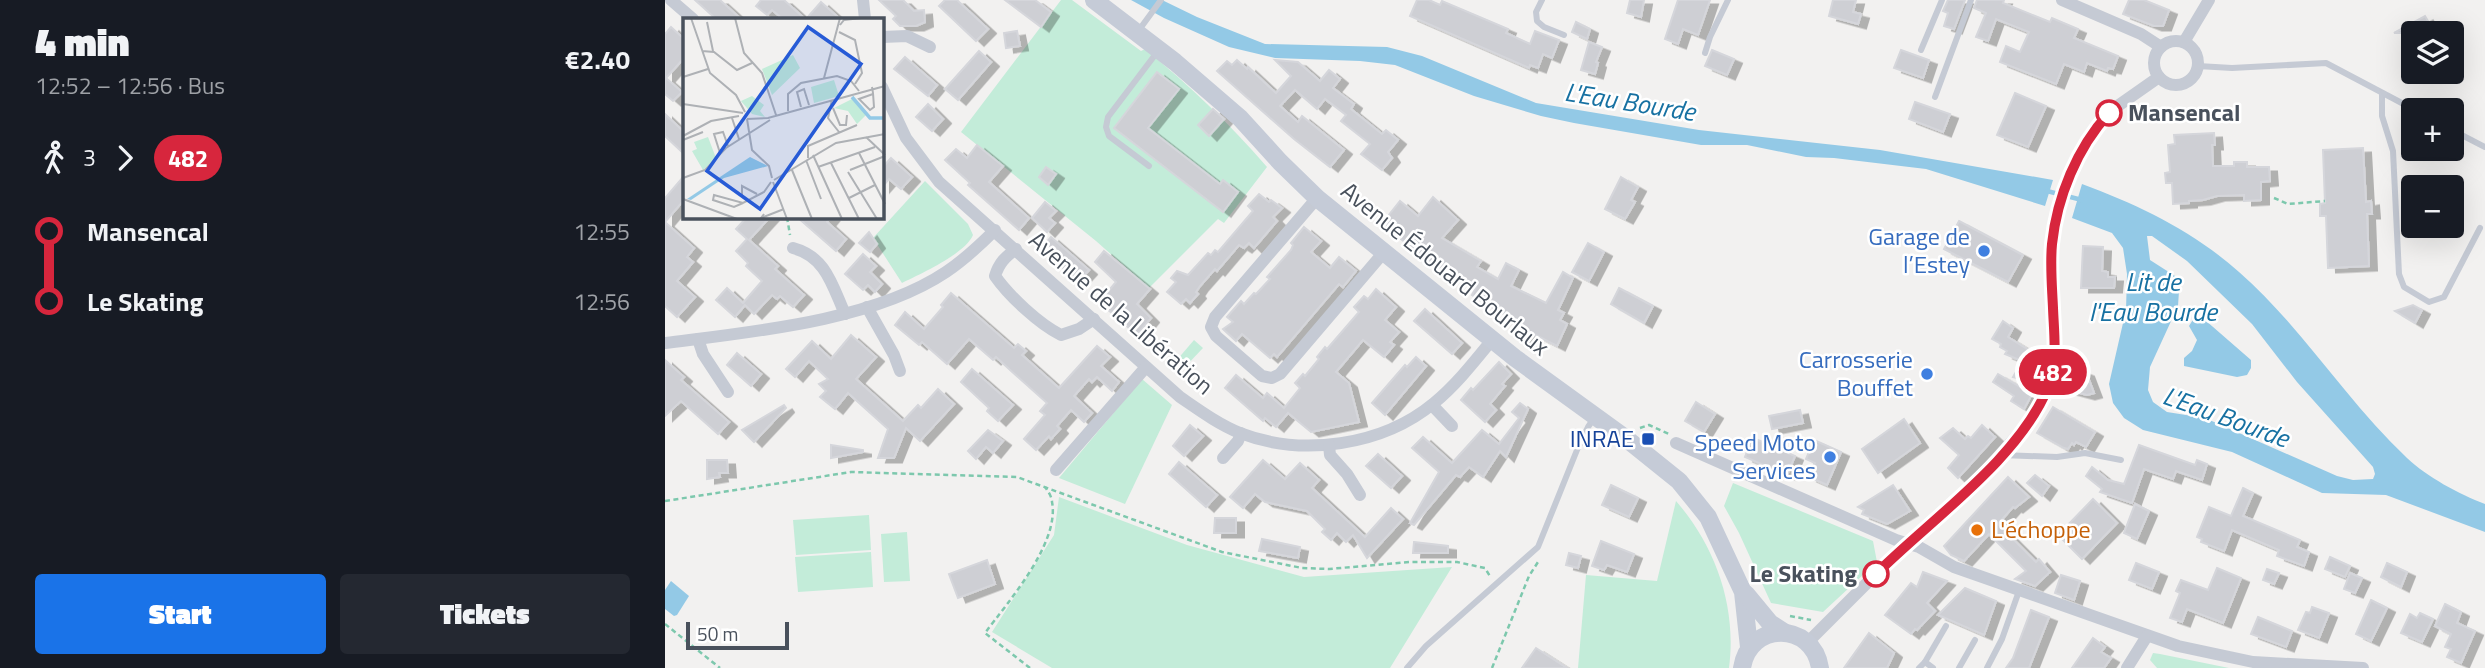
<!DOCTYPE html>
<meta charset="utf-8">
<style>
:root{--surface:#171b24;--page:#242831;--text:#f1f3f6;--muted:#9ea1a6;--accent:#1a73e8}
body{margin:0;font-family:"Titillium Web",sans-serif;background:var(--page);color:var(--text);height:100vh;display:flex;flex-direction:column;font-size:26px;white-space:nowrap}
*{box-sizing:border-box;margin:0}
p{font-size:23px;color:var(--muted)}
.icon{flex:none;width:38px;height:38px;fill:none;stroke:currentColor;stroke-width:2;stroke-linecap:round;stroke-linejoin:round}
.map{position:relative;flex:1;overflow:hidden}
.panel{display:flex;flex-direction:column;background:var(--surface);width:665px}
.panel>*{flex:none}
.badge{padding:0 14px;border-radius:23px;font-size:24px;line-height:46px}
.buttons{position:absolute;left:1736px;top:21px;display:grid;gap:14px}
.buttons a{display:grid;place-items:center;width:63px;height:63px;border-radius:7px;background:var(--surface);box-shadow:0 7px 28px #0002;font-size:35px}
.scale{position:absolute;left:21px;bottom:18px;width:103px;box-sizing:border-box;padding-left:7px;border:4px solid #49515c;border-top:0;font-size:19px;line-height:24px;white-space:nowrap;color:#49515c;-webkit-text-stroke:5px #fff;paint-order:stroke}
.map>.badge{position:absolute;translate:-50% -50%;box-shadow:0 0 0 4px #fff}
.legs{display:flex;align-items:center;gap:10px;height:77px;padding:0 35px;font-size:23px}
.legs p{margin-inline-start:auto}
.head{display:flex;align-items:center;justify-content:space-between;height:119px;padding:0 35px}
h1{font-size:38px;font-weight:800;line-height:52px}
.button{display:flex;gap:14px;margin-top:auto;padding:14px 35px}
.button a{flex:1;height:80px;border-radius:7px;background:var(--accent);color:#fff;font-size:28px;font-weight:800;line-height:80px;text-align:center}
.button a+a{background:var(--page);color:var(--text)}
ul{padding:0 35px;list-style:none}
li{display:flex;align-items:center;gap:24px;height:70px;font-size:26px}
li i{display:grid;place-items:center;width:10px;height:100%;margin:0 9px;background:currentColor}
li i::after{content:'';width:18px;height:18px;margin:-9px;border:5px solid;border-radius:50%;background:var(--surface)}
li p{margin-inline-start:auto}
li:first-child i{background:linear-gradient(#0000 50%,currentColor 0)}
li:last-child i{background:linear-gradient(currentColor 50%,#0000 0)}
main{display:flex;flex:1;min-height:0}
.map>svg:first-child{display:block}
</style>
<main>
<section class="panel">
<div class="head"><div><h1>4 min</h1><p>12:52 – 12:56 · Bus</p></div><b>€2.40</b></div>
<div class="legs"><svg class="icon" aria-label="walk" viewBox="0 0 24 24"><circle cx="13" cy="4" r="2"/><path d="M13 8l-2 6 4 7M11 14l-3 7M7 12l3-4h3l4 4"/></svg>3<svg class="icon" aria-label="forward" viewBox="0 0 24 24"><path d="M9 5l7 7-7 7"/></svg><b class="badge" style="background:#d7263d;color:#fff">482</b></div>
<ul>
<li><i style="color:#d7263d"></i><b>Mansencal</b><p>12:55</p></li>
<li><i style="color:#d7263d"></i><b>Le Skating</b><p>12:56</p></li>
</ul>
<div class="button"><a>Start</a><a>Tickets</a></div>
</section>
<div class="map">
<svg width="1820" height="668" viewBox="0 0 1820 668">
<defs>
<filter id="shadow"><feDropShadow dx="8" dy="4.5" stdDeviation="0" flood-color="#0004"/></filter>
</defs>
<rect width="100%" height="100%" fill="#f2f1f0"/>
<g fill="#c3ecd9">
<path d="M396,0H407L476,51L480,49C525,86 564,123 602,167L559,223L553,219L484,288L431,241L296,132Z"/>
<path d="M260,181L303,224L308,235C300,254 255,274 237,283L208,238Z"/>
<polygon points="529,340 538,348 519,368 511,361"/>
<polygon points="477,379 507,405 460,504 394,478"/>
<polygon points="1068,483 1208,541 1212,562 1158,612 1106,603 1074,533 1059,506"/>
<polygon points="394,497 522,545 639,577 787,567 725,668 387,668 327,632 389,535"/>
<path d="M1011,501C1051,547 1072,607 1064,668H913L921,575L992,581Z"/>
<polygon points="204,515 206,550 131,555 128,520"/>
<polygon points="242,532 245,581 219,582 216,534"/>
<polygon points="206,552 208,587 133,592 130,557"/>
<polygon points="1488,653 1495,654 1564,668 1492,668 1485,660"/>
</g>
<g fill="#93c9e6" fill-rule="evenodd">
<polygon points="466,0 497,0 532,17 600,44 722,47 757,56 871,103 1034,130 1215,150 1388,180 1380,206 1261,169 1169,158 1141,157 1082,145 1036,145 909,123 876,116 809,96 730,65 695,61 610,58 564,47 499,18"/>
<path d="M1417,184C1474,205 1528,231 1574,272C1637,327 1681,401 1742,458C1762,477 1794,494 1820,504V532L1721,495L1657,493L1567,452L1478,430L1459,418L1448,403L1444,384L1461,310L1462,274L1458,248L1447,233L1407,218ZM1482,236H1487L1522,261L1587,324L1632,382L1708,467L1710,474L1708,479L1688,480L1672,476L1540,418L1502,412L1488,402L1483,390L1485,367L1513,306L1514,291L1510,276L1485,260Z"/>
<polygon points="1529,318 1540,320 1586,360 1586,368 1582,375 1572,377 1519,366 1519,358 1527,351 1532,340 1524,326"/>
<polygon points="6,581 24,596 12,615 9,616 0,609 0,590"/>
</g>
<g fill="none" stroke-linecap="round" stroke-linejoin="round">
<polyline stroke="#93c9e6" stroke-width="4.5" points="1382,191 1417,200"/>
</g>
<g fill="#cecfd4" stroke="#d5d6db" stroke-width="2" filter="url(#shadow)">
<polygon points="30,0 55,0 76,19 51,19"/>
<polygon points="96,0 119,0 140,19 118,19 107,10 102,15 91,6"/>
<polygon points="214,0 238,0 249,11 259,10 260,22 251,26 235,26 228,19 231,16"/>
<polygon points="280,0 292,0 323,29 311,41 274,6"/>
<polygon points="340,0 370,0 386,12 376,27"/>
<polygon points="752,0 764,0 775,5 777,1 843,29 841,33 865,44 870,31 894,40 887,58 878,54 873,68 865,65 864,68 745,16"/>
<polygon points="965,0 979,0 976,17 962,13"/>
<polygon points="1013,0 1045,0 1033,35 1018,29 1013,44 1000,39"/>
<polygon points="1168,0 1191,0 1188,12 1196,14 1193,24 1164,16"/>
<polygon points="1283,0 1300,0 1289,29 1279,26 1283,13 1278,11"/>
<polygon points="1312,0 1339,0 1338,3 1385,22 1387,18 1413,29 1409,38 1453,56 1448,69 1443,68 1442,71 1422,63 1419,72 1399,64 1391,84 1335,62 1341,46 1355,52 1364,32 1331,19 1323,41 1311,37 1321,13 1309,8"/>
<polygon points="1464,0 1479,0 1504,10 1498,26 1489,26 1458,14"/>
<polygon points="156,2 175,19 141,19"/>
<polygon points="1760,16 1770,33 1729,33"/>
<polygon points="911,22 925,29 922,39 907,32"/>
<polygon points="6,27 19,39 19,58 1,78 17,92 8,101 0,94 0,34"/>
<polygon points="352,31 355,46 341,48 339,33"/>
<polygon points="924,42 937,47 931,62 933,63 930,74 916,70"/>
<polygon points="1047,50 1069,59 1062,75 1040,66"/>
<polygon points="1236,50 1264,60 1258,78 1229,68"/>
<polygon points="314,51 326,62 293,100 280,89"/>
<polygon points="240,57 272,85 263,96 229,69"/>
<polygon points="572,60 582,69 583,67 611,93 626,76 610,60 633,62 655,81 664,70 675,79 668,88 689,104 686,109 717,134 721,130 733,140 723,152 727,158 717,170 696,154 705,144 676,121 681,115 660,99 652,109 630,90 615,106 633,122 637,116 679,150 665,167 629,139 552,71 562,61 567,65"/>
<polygon points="492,72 514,89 483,128 555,184 558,180 573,192 558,212 449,128"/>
<polygon points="1350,93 1381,106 1363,147 1332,135"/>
<polygon points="1250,102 1285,114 1278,132 1244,119"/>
<polygon points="263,104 278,119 267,131 251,117"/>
<polygon points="548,109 559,119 544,136 533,125"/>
<polygon points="0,114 19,132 19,154 0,136"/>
<polygon points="1549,133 1550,145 1547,145 1548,166 1569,166 1569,162 1582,162 1582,167 1604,167 1605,181 1596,182 1596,200 1579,201 1579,195 1552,196 1538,200 1524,201 1524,203 1508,204 1507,183 1501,183 1500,173 1505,172 1503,145 1510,144 1509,135"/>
<polygon points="312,145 338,166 324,182 364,218 354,230 303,185 305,183 280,160 291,149 302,158"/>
<polygon points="1698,148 1701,202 1706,201 1707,214 1702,214 1704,266 1663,268 1661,216 1655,216 1655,204 1660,203 1658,150"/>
<polygon points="226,158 247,177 236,189 224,179 217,187 217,168"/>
<polygon points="381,167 391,174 383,185 374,177"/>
<polygon points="19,176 19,200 0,222 29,248 22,257 28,262 12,281 30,297 12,317 0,306 0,198"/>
<polygon points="956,177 973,187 966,200 970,202 960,219 940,209"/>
<polygon points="594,194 604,202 606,200 617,208 608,217 612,221 589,248 584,243 579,248 574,245 552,271 550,269 535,286 531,292 533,294 525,303 521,299 516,304 502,292 511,282 506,278 512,271 523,275 543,253 546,255 550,250 553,252 588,211 583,206"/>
<polygon points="768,197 793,220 777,238 816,261 812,267 833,279 841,263 854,270 846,286 881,303 898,272 908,278 893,310 899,313 895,320 902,324 892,346 865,332 861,340 847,332 852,322 807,295 811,287 761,259 721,227 723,224 719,221 735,201 753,216"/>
<polygon points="380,202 391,211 384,218 390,223 382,232 367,218"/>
<polygon points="82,217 105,217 84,240 113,266 110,269 139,295 128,307 115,296 112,299 107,295 89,314 80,305 70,317 51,300 62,288 78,303 97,281 81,266 83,263 71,251 82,239 71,229"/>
<polygon points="132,217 166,217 162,222 181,239 171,251"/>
<polygon points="1294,221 1358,255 1343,282 1279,249"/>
<polygon points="639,227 656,241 646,252 665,268 674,257 691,271 678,287 674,284 612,357 609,354 605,358 577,334 571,341 558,329 568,322 562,317 576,301 579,304 589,293 591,294 605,279 602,277 626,250 628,245 626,243"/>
<polygon points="204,232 212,244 205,252 194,243"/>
<polygon points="386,237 424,270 413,282 376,249"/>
<polygon points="923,243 939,252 924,281 907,272"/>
<polygon points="1418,246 1438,247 1437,271 1443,272 1443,277 1450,277 1449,288 1416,288"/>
<polygon points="439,251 485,289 472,304 486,318 472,335 434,302 451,282 430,262"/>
<polygon points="198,254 211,266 205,272 217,284 210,292 203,285 198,290 180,274"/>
<polygon points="954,288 988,306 979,323 946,304"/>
<polygon points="711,289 731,307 720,320 734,332 725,342 729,345 719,357 698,340 671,372 684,383 694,422 646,432 623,413 611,427 600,418 598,421 560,388 571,375 598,398 602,393 619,408 635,388 630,383 638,374 640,376 654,359 652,357 660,347 662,349 694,312 689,307 699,296 703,299"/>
<polygon points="286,293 349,348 353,344 361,351 357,355 394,388 432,346 445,357 436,366 454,382 447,391 432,377 427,382 424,379 409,396 427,413 419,422 406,410 392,426 395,429 386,439 384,436 371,450 359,439 380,415 375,411 382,403 344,369 331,357 328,360 304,339 282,364 257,342 254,345 230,325 240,312 259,329 278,307 276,305"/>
<polygon points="1748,305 1757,310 1750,323 1730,311"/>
<polygon points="760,309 797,343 787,354 749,321"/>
<polygon points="1338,321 1348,328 1343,337 1381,361 1372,383 1348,377 1357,361 1340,354 1342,351 1335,347 1336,344 1327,339"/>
<polygon points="186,335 211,357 191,379 238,421 253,405 256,408 273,389 289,404 255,441 241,428 229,458 213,458 223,429 183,393 170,409 155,397 161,391 154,384 163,379 144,361 130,377 121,369 147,341 166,359"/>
<polygon points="72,353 96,374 86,386 62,365"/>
<polygon points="751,357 761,366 720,415 707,403 740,365 742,367"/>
<polygon points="0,360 19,377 16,380 64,422 53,434 16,401 0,416"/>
<polygon points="834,362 846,374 837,384 840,386 825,404 831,410 820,422 796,400 806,388 808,390"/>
<polygon points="1408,367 1421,372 1429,393 1422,395 1400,389"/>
<polygon points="307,369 348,405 333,421 322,411 324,408 296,382"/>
<polygon points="1333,374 1367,394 1359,409 1346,401 1349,396 1328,382"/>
<polygon points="1031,402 1050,414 1039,432 1020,421"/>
<polygon points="855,403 863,409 841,457 835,451 818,477 804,467 795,477 791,475 749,525 745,523 774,472 747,448 758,437 787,463 817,430 834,444 854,418 847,412"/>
<polygon points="119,405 121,408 89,442 77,430"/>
<polygon points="1388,407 1430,432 1421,447 1411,442 1409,445 1407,443 1403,449 1399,448 1372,433"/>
<polygon points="1135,410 1138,423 1107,429 1104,416"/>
<polygon points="1239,419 1255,443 1213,473 1197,449"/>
<polygon points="525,425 538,436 519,456 508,446"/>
<polygon points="1317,425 1330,437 1293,478 1283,468 1294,455 1275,438 1288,428 1300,439 1303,436 1306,438"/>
<polygon points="323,430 338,441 328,453 321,447 311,459 303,451"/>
<polygon points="1093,440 1130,456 1122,475 1080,457 1086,441"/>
<polygon points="1149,440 1176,452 1162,485 1144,477 1150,463 1141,459"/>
<polygon points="166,445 198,450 198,452 166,458"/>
<polygon points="1474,445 1530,465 1532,460 1542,464 1537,480 1511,471 1508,479 1479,469 1467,503 1435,492 1437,489 1421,476 1427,467 1443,480 1459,484"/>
<polygon points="713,454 737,476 726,488 701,466"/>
<polygon points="42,460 62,460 63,473 54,473 55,477 42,479"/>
<polygon points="598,460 620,479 635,463 654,480 647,488 700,537 726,508 738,519 702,558 688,535 681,542 672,533 666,540 657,532 660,529 642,511 600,502 590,494 578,508 565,497"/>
<polygon points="514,462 552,495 541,507 504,474"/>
<polygon points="1370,475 1384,486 1377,496 1362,483"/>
<polygon points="1343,477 1364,497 1350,508 1348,507 1333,524 1371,562 1374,559 1385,572 1370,586 1350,579 1361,571 1324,534 1299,561 1286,555 1279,546"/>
<polygon points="946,485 973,498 964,517 937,505"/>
<polygon points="1228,485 1245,511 1222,524 1197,514 1199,510 1193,507"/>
<polygon points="1578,488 1588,493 1578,516 1635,540 1632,547 1644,552 1639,566 1612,556 1614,550 1567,530 1559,551 1536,542 1537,539 1532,537 1544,507 1566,516"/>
<polygon points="1428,499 1452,523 1417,559 1393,535"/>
<polygon points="1470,504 1484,511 1472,539 1459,533"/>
<polygon points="550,518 571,518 571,533 549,533"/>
<polygon points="597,539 635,547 633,558 594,551"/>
<polygon points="936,541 969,554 962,572 942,565 939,570 927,566"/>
<polygon points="749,542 783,546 783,553 748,553"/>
<polygon points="904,553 916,556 913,568 901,565"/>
<polygon points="1665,557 1685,566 1680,577 1660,569"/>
<polygon points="322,560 330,584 293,598 284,574"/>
<polygon points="1471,563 1494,572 1487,589 1464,580"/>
<polygon points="1722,563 1742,572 1736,587 1716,577"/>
<polygon points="1552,568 1576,578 1558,623 1522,609 1517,622 1505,618 1515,593 1511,591 1516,580 1543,590"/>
<polygon points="1602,569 1614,573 1609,584 1598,580"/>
<polygon points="1258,572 1282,581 1262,603 1270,611 1252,630 1250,629 1246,634 1220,615 1246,583 1252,587"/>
<polygon points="1685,573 1697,578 1690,593 1679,589"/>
<polygon points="1396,575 1415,581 1409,600 1390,593"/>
<polygon points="1300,588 1331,601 1319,635 1273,615"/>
<polygon points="1706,600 1722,608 1706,641 1691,634"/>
<polygon points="1780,604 1796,612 1792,623 1810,631 1796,663 1782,657 1786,649 1780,647 1786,634 1770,626"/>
<polygon points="1647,607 1664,613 1654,638 1633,630 1641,612 1645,613"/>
<polygon points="1366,610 1384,617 1364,668 1341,668 1348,658"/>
<polygon points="1755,613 1768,619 1757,642 1736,633 1745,614 1752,618"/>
<polygon points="1593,617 1627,631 1621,647 1586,634"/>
<polygon points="1204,633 1229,653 1222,668 1179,668"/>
<polygon points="1428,638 1440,647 1436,652 1446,658 1439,668 1407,668"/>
<polygon points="871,648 902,668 857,668"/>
</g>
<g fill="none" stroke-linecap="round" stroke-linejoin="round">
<g stroke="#7dc8ad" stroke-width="2.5" stroke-dasharray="5 3.5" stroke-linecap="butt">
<polyline points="1609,198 1623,204 1660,201"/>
<polyline points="122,217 125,235"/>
<polyline points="975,428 984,425 1004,434"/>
<polyline points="0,501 186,472 352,477 557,552 637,568 664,569 744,562 792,562 820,568 826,578"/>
<polyline points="1125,616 1146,620"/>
<polyline points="0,624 55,668"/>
<path d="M365,668L320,633C343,602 395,543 387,502C387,497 383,491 380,487"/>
<polyline points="827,668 864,576 873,562"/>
</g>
<g stroke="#c5cad4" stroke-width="6">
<polyline points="877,0 871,12 872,21 879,27 899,35"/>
<polyline points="474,30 496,0"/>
<polyline points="1256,50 1277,0"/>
<polyline points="1040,53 1045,37 1063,0"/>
<polyline points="1533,66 1567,68 1661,63 1750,110"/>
<polyline points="1717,93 1717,116 1728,151 1734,274 1739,287 1764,302 1779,297 1815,228"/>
<polyline points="1270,97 1306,0"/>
<polyline points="1787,130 1820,147"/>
<polyline points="484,166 444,136 441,127 443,117 493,51"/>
<polyline points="1336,455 1392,457 1420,453 1456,460"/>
<polyline points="1260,662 1281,626"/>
<polyline points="742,668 761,646 873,547 912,450 923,427 929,418"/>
<polyline points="1254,668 1260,662 1268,668"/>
<polyline points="1294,668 1310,640"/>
<polyline points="1322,668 1337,639 1354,591"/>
</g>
<g stroke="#c5cad4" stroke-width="12">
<polyline points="6,0 28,19"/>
<polyline points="198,0 200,19"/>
<polyline points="1397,0 1476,34 1496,47"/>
<polyline points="217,37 242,36 265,47"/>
<circle cx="1511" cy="63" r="22"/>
<polyline points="1519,42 1544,0"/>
<path d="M217,87L241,138L274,182L515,397C534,410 553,424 575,433C637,457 717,446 769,403C791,385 809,362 827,340"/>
<polyline points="652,198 550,317 546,327 551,336 597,376 607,378 615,374 719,252"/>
<path d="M128,248C161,257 167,285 180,314"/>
<path d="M351,249C340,257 334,263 330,276C344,296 374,324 396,335L414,329L429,319"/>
<polyline points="202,307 229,355 235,371"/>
<polyline points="33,339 38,354 63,392"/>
<path d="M0,343C86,332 208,321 281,272C299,260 315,245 330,230"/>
<polyline points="767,405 787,426"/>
<polyline points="1011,443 1231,540 1254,547 1289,567 1513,646 1588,662 1698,668"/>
<polyline points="664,445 665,455 682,474 695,495"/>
<polyline points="558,458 573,441 576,433"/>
<polyline points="391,470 481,367"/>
<polyline points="1143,642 1229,556 1302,493 1369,416 1384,386 1390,361 1387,242 1390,222 1406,172 1431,128 1447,110 1494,77"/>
<polyline points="1462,668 1482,636"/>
</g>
<g stroke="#c5cbd7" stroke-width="18">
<polyline points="429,0 510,62 575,118 615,162 652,198 850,358 963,440 1014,481 1043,517 1078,592 1084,647"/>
<polyline points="1081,594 1105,623 1119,632"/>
<path d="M1077,668C1084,621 1148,621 1155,668"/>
</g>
</g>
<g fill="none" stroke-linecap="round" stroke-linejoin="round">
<defs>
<path id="line-1" d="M1211,574C1265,520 1355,458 1383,387C1393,361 1389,335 1388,308C1387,286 1385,265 1387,244C1392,197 1412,148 1444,113"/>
</defs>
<use href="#line-1" stroke="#fff" stroke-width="16"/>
<use href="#line-1" stroke="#d7263d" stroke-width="10"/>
</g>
<g fill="#fff" stroke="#d7263d" stroke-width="3.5">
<circle cx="1444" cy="113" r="12"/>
<circle cx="1211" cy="574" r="12"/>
</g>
<g fill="#3f7fe0" stroke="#fff" stroke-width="2.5">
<circle cx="1319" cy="251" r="7"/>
<circle cx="1262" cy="374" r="7"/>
<circle cx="1165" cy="457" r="7"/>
</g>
<rect fill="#1a4fb4" stroke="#fff" stroke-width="2.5" x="976" y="432" width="14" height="14" rx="3.5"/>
<circle fill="#e8710a" stroke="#fff" stroke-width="2.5" cx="1312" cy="530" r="7"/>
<g text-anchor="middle" stroke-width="5" stroke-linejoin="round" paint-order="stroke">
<g font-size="24" font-weight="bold" fill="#49515c" stroke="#fff" text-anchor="start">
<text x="1463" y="121">Mansencal</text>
<text x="1192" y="582" text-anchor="end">Le Skating</text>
</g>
<g font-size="24" fill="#366cbe" stroke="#fff" text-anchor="end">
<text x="1305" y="245">Garage de<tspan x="1305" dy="28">l’Estey</tspan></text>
<text x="1248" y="368">Carrosserie<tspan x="1248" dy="28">Bouffet</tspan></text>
<text x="1151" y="451">Speed Moto<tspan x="1151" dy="28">Services</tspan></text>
</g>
<g font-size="24" fill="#49515c" stroke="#fff">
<text transform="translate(780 269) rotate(39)" y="8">Avenue Édouard Bourlaux</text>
<text transform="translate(456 313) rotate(41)" y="8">Avenue de la Libération</text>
</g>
<g font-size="24" fill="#164399" stroke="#fff" text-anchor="end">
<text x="969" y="447">INRAE</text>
</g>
<g font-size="24" fill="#c56008" stroke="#fff" text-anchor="start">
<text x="1326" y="538">L'échoppe</text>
</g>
<g font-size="26" font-style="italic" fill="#1771a2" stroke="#fff">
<text transform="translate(965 102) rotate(9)" y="9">L'Eau Bourde</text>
<text x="1488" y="291">Lit de<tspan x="1488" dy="30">l'Eau Bourde</tspan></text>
<text transform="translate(1561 417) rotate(20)" y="9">L'Eau Bourde</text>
</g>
</g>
<g transform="translate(18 18)">
<rect width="201" height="201" fill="#f2f1f0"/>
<path d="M110,37L117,50L89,77L79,51ZM151,62L156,78L131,85L128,69ZM69,78L81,87L77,93L82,99L69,96L58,83ZM169,81L183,97L174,106L165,93L151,90ZM25,119L33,140L20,152L9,133L14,131L11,124Z" fill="#c3ecd9"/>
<path d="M67,139L85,148L41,160L8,182L4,181Z" fill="#93c9e6"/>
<path fill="none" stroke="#93c9e6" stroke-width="3.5" d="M169,79L187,100H202"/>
<path fill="none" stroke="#aeb1b5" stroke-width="2" d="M8,0L27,55L53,77L62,94M52,0L61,35L79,55L93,97M24,4L30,33M157,7L161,2L178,0M156,14L172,22L179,55L172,66M19,33L31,34L54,52L69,45M0,59L25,51M141,60L157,0M189,69L190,75L191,89L187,92L176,81L190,76M149,82L145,100L156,114M0,86L60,95M118,89L114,74L121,71L126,87M150,90L157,107H163L164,97M105,93V76L118,65L154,58L168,63L176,73M49,100L56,121M64,101L85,100L202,68M64,101L69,132L86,148L89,160M0,118L28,103L56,98M183,119L202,137M0,122L20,114M37,135L31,116L40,114L45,128M176,135L202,186M130,137L159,201M125,140V128L174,107M123,142L138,181M148,145L176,201M135,149L192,129M109,152L129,201M167,152L202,138M165,154L194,201M0,160L22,152L43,130L87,102M91,162L153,125L202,116M90,164L104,201M59,177V168L74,176M166,180L192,167M0,181L54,201M60,185L51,189L30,182L31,177L60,185L81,174L88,164M81,196L78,200L101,191"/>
<path fill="#275bd6" fill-opacity="0.15" stroke="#275bd6" stroke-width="3.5" d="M125,9L178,46L77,191L24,153Z"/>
<rect width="201" height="201" fill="none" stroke="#49515c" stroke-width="3.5"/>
</g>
</svg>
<div class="buttons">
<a><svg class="icon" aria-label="layers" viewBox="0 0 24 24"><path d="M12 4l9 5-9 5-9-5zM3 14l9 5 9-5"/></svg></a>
<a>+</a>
<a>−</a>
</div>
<div class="scale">50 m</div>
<b class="badge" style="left:1388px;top:372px;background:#d7263d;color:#fff">482</b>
</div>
</main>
